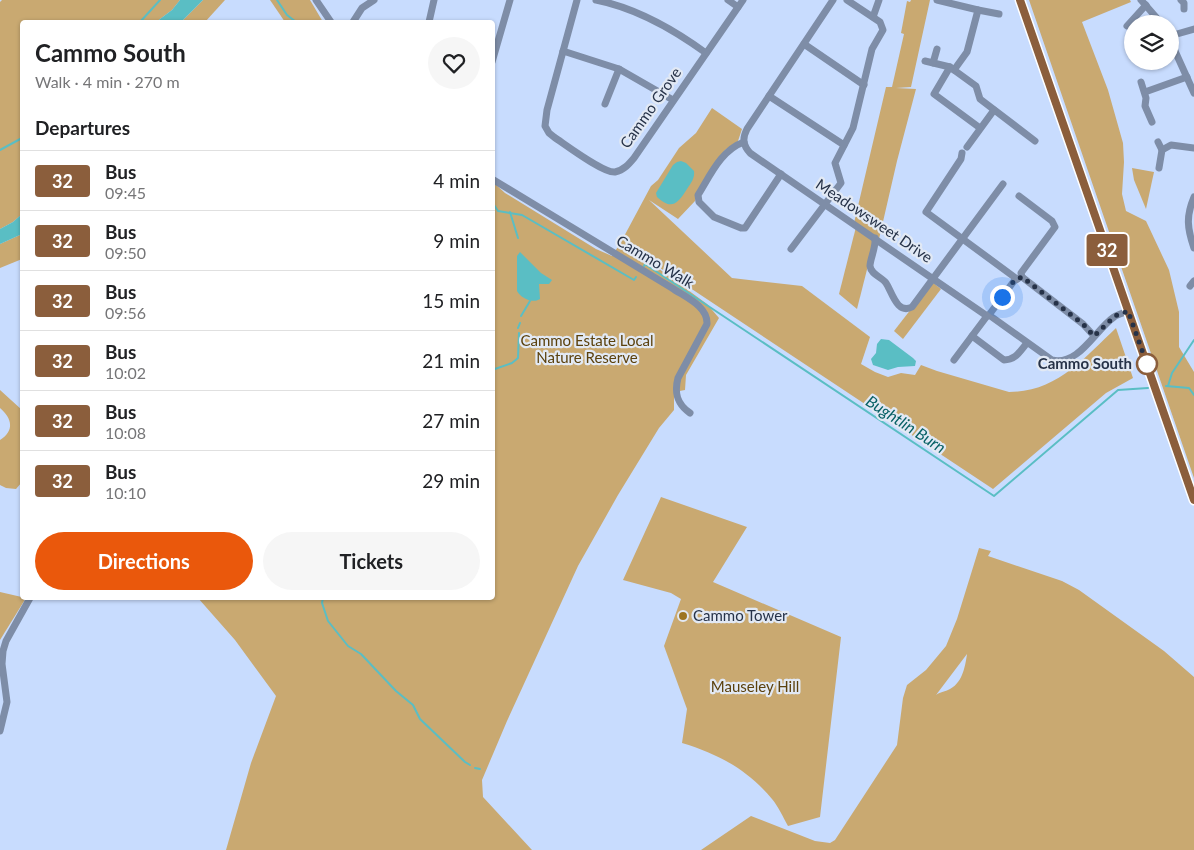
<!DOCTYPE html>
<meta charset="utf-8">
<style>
:root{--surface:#fff;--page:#f6f6f6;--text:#202124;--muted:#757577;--line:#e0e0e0;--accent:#ea580c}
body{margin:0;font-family:Lato,sans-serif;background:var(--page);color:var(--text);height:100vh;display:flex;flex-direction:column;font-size:19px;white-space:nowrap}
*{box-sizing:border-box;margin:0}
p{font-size:16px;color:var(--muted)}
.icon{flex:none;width:28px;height:28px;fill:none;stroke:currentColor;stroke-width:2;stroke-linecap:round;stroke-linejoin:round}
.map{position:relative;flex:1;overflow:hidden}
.details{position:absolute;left:20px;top:20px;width:475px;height:580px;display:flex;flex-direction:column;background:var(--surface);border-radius:5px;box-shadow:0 1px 4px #0004}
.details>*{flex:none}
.badge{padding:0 10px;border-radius:4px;font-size:18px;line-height:32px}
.tools{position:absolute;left:1124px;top:15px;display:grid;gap:10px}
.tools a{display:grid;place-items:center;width:55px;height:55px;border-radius:50%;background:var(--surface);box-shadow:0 1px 4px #0004;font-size:25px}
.you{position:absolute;width:25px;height:25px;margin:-12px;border:4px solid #fff;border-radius:50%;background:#1a73e8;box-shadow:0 0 0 8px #1a73e833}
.map>.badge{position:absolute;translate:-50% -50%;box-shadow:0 0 0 2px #fff}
h2{padding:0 15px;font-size:19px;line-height:45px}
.round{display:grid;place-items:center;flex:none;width:52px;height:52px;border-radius:26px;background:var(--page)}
.summary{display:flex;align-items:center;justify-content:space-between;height:85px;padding:0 15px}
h1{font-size:24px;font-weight:700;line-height:38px}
.primary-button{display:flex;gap:10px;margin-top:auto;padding:10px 15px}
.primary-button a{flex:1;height:58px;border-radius:30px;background:var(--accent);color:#fff;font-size:20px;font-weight:700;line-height:58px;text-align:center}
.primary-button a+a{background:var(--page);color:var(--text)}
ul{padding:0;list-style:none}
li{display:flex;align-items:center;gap:15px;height:60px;padding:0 15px;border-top:1px solid var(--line)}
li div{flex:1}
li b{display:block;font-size:19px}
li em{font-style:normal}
li .badge{min-width:55px;font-weight:700;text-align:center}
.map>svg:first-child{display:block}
</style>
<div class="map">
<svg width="1194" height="850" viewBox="0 0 1194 850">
<rect width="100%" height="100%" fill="#c8dcfe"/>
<g fill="#c9a971" fill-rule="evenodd">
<polygon points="2,0 180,0 172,10 156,22 22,22 22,214 13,222 0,229 0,2"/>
<polygon points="203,0 225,0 205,22 181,22"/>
<polygon points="270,0 310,0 323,22 285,22"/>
<polygon points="911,0 930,0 911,87 896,88 916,89 897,161 879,239 854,223 886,87 892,87 904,34 901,33 907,1 910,2"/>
<polygon points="1029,0 1130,0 1131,2 1082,22 1108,90 1123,143 1124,162 1122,194 1126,211 1146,221 1169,270 1179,312 1179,347 1194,372 1194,478"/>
<path d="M712,108L742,129L738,141L725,150L696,194L695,201L678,219L649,200L732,278L802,286L870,337L861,364L875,372L888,377L901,373L915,375L921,365L937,371L1009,392C1057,392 1084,358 1116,328L1133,378L1106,393L993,489L636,252L707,304L719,318L686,375L685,390L674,392V410L659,428L618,495L578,566L507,721L482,780L483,797L532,850H226L251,763L276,696L235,640L198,598H492L493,182L505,193L596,249L612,256L621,242L651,186L658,180L679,148L696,133Z"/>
<polygon points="1132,168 1154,172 1146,209 1134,180"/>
<polygon points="856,227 875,238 857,309 839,294"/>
<polygon points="22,234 22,259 0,268 0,244"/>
<polygon points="932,282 941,289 903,339 894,331"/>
<path d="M0,390L22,410V482L16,489L6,488L0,485V440C15,431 12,418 0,408Z"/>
<path d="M661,497L747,527L713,582L841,637L820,817L788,826C783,817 778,806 772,799C747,769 718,754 682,743L687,709L664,646L681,599L671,593L623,580Z"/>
<path d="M979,548L991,551L988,556L1062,581L1079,590L1164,651L1194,677V850H701L751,816L815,841L830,843L835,840L897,745L903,698L907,685L926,670L946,646L957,619ZM967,654C965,668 962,684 948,690C943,692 940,692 936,695Z"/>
<polygon points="0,592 26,598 0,640"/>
</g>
<g fill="#5abec4">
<polygon points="180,0 203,0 181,22 156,22 172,10"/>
<path d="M681,161L686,163L694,171C695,178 691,183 687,189C678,203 672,211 657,197L656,193L673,165L677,162Z"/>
<polygon points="22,214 22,234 0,244 0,229 13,222"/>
<path d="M520,252L541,273L552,280L549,284H539L540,299C532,304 521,298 517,291V256Z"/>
<polygon points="881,339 889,340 913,358 916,361 915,366 898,367 888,370 873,365 871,359 876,353 877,344"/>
</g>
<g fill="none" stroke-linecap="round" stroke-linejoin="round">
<g stroke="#5abec4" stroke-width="2">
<polyline points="277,0 287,15 296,22"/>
<polyline points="140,22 160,0"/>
<polyline points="0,150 22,138"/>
<polyline points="492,202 498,211 522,215 634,280 636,277"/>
<polyline points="510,212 518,238"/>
<polyline points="644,266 645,264 994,496 1118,390 1148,388"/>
<polyline points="521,316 530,301"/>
<polyline points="518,328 520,323"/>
<polyline points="492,370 512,363 518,358 519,333"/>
<polyline points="1166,386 1189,388 1194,395"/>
<polyline points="1168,386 1172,373 1194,340"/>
<polyline points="323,598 322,603 328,621 348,646 361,654 396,691 413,705 420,719 465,762 470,765"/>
<polyline points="475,768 480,769"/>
</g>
<g stroke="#7e8da7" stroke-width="7">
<polyline points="316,0 331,22"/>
<path d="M577,0L547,110L545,126L549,133L554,137C566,145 603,173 615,172C624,170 629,164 634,158L743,0"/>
<path d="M596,0C637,8 673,29 706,53"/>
<polyline points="728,0 738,7"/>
<path d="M833,0L747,129C742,139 743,145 750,153L987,316L989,315L1052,360C1079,366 1095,330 1114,317C1118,314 1124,313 1129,311"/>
<polyline points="937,0 978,10 967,52 954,70"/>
<polyline points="1141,0 1162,24"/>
<polyline points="1181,0 1184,3 1184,9"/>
<polyline points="978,10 999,14"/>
<polyline points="873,17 879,0"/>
<polyline points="353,22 362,8 374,0"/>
<polyline points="429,22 434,0"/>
<polyline points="1127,26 1146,5"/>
<polyline points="1170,36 1194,29"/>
<polyline points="1170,40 1194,93"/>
<polyline points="804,44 864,85"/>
<polyline points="563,51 619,69 673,100"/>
<polyline points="925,61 950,67 954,70 976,86 980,99 1035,141"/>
<polyline points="492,62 510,0"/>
<polyline points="933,63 937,49"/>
<polyline points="950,67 934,94 980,128"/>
<polyline points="1141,82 1146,98 1145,106 1152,122"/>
<polyline points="1145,92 1187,77"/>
<polyline points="769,96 844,145"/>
<polyline points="605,104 619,69"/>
<path d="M744,142C721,150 710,176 698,195L699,202L714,217L741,228H745L781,174"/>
<polyline points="1158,142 1162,150"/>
<polyline points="967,147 994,110"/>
<polyline points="962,153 961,159 926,212 1017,279"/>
<polyline points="1159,168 1162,150 1171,145 1194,148"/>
<path d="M492,179L672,288C685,297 708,306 707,324L678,378C674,393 677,404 690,413"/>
<polyline points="1019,196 1052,221 1055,227 1021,273 1022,277"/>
<path d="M1194,197C1186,216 1187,228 1194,248"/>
<path d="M875,238C876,248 870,259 870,266C871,275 882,277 886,283C892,292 897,315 912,307L1003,184"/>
<polyline points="791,249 841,183 835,163 853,128 872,49 883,30 880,22 847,0"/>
<polyline points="1022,277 1083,324 1094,336"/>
<polyline points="1190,286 1194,281"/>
<polyline points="989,315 1014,281 1019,278"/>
<path d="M972,336L1004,360C1016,360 1020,351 1027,343"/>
<polyline points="954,360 987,316"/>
<polyline points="0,731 7,702 2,664 3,651 6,641 30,598"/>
</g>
<polyline stroke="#334c78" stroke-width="9" points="1020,0 1194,500"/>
</g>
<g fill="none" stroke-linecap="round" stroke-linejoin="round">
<defs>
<polyline id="line" points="1020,0 1194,500"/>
</defs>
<use href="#line" stroke="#fff" stroke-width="11"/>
<use href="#line" stroke="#8b5e3c" stroke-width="8"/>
<polyline stroke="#263248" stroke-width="5" stroke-dasharray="0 9" points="1002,297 1014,281 1022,277 1083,324 1094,336 1115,316 1128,311 1147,364"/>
</g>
<circle fill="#fff" stroke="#8b5e3c" stroke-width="2.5" cx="1147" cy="364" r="10"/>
<circle fill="#9d7522" stroke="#e2e9f4" stroke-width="2" cx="683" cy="616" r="5"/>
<g text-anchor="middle" stroke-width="4.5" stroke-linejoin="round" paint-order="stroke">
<g font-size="15" fill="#263248" stroke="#e2e9f4">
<text transform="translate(651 108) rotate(-55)" y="5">Cammo Grove</text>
<text transform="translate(874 221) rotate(34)" y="5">Meadowsweet Drive</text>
<text transform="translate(655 262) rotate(31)" y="5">Cammo Walk</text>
</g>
<g font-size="15" fill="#5b410d" stroke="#e2e9f4">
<text x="587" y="346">Cammo Estate Local<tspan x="587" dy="17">Nature Reserve</tspan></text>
<text x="755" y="692">Mauseley Hill</text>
</g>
<g font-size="15" font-weight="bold" fill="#263248" stroke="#e2e9f4" text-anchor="end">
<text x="1132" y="369">Cammo South</text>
</g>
<g font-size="15" fill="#263248" stroke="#e2e9f4" text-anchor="start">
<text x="693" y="621">Cammo Tower</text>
</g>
<g font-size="16" font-style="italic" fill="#086166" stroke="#e2e9f4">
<text transform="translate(906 424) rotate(33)" y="6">Bughtlin Burn</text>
</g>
</g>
</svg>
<div class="tools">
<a><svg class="icon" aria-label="layers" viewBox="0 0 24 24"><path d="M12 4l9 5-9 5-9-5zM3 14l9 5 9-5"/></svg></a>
</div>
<div class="you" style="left:1002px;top:297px"></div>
<b class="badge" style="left:1107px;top:250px;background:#8b5e3c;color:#fff">32</b>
<section class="details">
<div class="summary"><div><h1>Cammo South</h1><p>Walk · 4 min · 270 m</p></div><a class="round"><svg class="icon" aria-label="heart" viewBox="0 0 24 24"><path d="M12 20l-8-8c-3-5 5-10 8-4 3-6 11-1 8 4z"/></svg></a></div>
<h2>Departures</h2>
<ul>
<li><span class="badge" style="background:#8b5e3c;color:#fff">32</span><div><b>Bus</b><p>09:45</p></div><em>4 min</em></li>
<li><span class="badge" style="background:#8b5e3c;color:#fff">32</span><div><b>Bus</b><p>09:50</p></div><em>9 min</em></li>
<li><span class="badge" style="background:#8b5e3c;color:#fff">32</span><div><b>Bus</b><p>09:56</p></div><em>15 min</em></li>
<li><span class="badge" style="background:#8b5e3c;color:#fff">32</span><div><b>Bus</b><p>10:02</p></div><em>21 min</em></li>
<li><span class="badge" style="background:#8b5e3c;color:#fff">32</span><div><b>Bus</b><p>10:08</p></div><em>27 min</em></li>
<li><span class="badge" style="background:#8b5e3c;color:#fff">32</span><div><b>Bus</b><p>10:10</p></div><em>29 min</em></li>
</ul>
<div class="primary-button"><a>Directions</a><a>Tickets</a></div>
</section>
</div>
